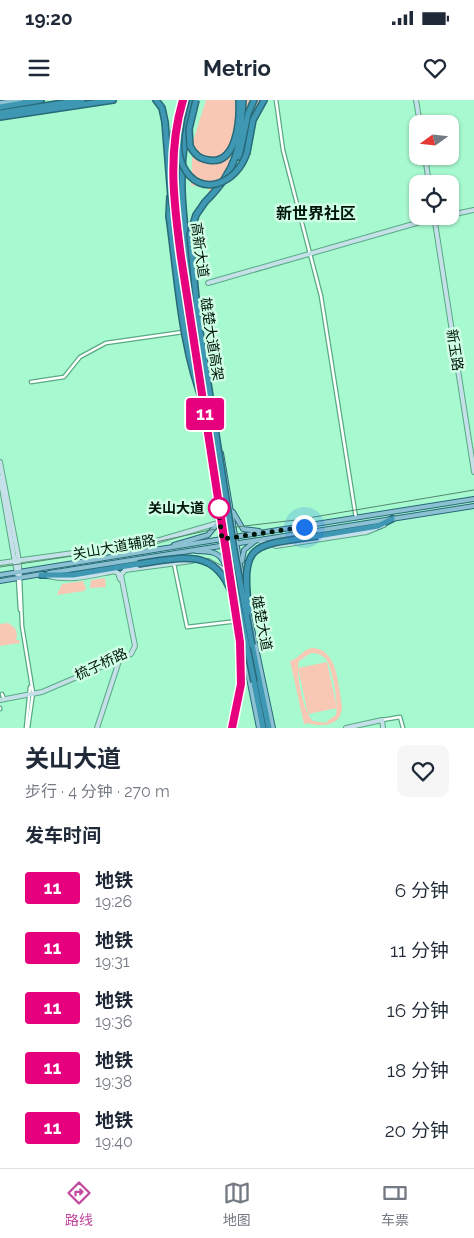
<!DOCTYPE html>
<html lang="zh">
<meta charset="utf-8">
<style>
:root{--surface:#fff;--page:#f6f6f7;--text:#1f2937;--muted:#747a83;--line:#e0e1e3;--accent:#c2499d}
body{margin:0;font-family:Raleway,"Noto Sans SC",sans-serif;background:var(--page);color:var(--text);height:100vh;display:flex;flex-direction:column;font-size:19px;white-space:nowrap}
*{box-sizing:border-box;margin:0}
p{font-size:16px;color:var(--muted)}
.icon{flex:none;width:28px;height:28px;fill:none;stroke:currentColor;stroke-width:2;stroke-linecap:round;stroke-linejoin:round}
.map{position:relative;height:628px;overflow:hidden}
.sheet{display:flex;flex-direction:column;background:var(--surface);flex:1}
.sheet>*{flex:none}
.badge{padding:0 10px;border-radius:4px;font-size:18px;line-height:32px}
.needle{width:32px;rotate:255deg}
.buttons{position:absolute;left:409px;top:15px;display:grid;gap:10px}
.buttons a{display:grid;place-items:center;width:50px;height:50px;border-radius:10px;background:var(--surface);box-shadow:0 1px 4px #0004;font-size:25px}
.you{position:absolute;width:25px;height:25px;margin:-12px;border:4px solid #fff;border-radius:50%;background:#1a73e8;box-shadow:0 0 0 8px #1a73e833}
.map>.badge{position:absolute;translate:-50% -50%;box-shadow:0 0 0 2px #fff}
h2{padding:0 25px;font-size:19px;line-height:45px}
.round{display:grid;place-items:center;flex:none;width:52px;height:52px;border-radius:10px;background:var(--page)}
.headline{display:flex;align-items:center;justify-content:space-between;height:85px;padding:0 25px}
h1{font-size:24px;font-weight:700;line-height:38px}
ul{padding:0;list-style:none}
li{display:flex;align-items:center;gap:15px;height:60px;padding:0 25px}
li div{flex:1}
li b{display:block;font-size:19px}
li em{font-style:normal}
li .badge{min-width:55px;font-weight:700;text-align:center}
.status{display:flex;justify-content:space-between;align-items:center;height:35px;padding:0 25px;background:var(--surface);direction:ltr}
.status svg{height:14px;fill:currentColor}
header{display:flex;justify-content:space-between;align-items:center;height:65px;padding:0 25px;background:var(--surface);font-size:22px;font-weight:700}
.dock{display:flex;justify-content:space-around;align-items:center;height:70px;border-top:1px solid var(--line);background:var(--surface);font-size:14px;color:var(--muted)}
.dock a{display:grid;justify-items:center;gap:2px}
.dock .selected{color:var(--accent)}
.map>svg:first-child{display:block}
</style>
<div class="status"><b>19:20</b><svg viewBox="0 0 49 12"><path d="M0 12V9h3v3zM5 12V6h3v6zM10 12V3h3v9zM15 12V0h3v12zM26 1h20v11H26zM47 4h2v5h-2z"/></svg></div>
<header><svg class="icon" aria-label="menu" viewBox="0 0 24 24"><path d="M4 6h16M4 12h16M4 18h16"/></svg>Metrio<svg class="icon" aria-label="heart" viewBox="0 0 24 24"><path d="M12 20l-8-8c-3-5 5-10 8-4 3-6 11-1 8 4z"/></svg></header>
<div class="map">
<svg width="474" height="628" viewBox="0 0 474 628">
<rect width="100%" height="100%" fill="#a7f9d0"/>
<g fill="#f9c8b5" fill-rule="evenodd">
<polygon points="206,0 260,0 235,41 224,78 209,96 209,85 191,86 193,41"/>
<polygon points="105,478 106,487 90,488 91,480"/>
<polygon points="83,481 86,489 84,491 57,495 62,484"/>
<polygon points="8,523 15,528 17,534 16,540 19,540 20,543 0,546 0,524"/>
<path d="M312,548C338,548 338,587 342,605C343,625 323,628 308,623L304,624L290,561C299,559 302,550 312,548ZM311,553C316,553 321,554 325,558C332,564 339,606 336,615L325,623L313,621C304,614 295,572 299,561Z"/>
<polygon points="327,562 337,608 308,614 298,568"/>
</g>
<g fill="none" stroke-linecap="round" stroke-linejoin="round">
<defs>
<g id="street">
<polyline points="276,0 283,50 321,196 356,418"/>
<polyline points="31,282 64,277 80,257 106,243 190,231"/>
<polyline points="174,464 187,527 238,521"/>
<polyline points="18,478 20,510"/>
<polyline points="20,478 22,526 33,593 28,628"/>
<polyline points="2,594 4,599"/>
<polyline points="0,608 0,609"/>
<polyline points="382,620 400,617 403,628"/>
<polyline points="26,628 30,587"/>
</g>
<g id="secondary">
<polyline points="416,0 420,24"/>
<polyline points="425,56 429,84"/>
<polyline points="450,115 474,110"/>
<polyline points="434,116 474,372"/>
<polyline points="208,183 441,116"/>
<polyline points="0,362 18,455 20,478"/>
<polyline points="0,377 17,474"/>
<polyline points="258,440 276,446 367,432 384,425"/>
<polyline points="208,461 221,468 230,484"/>
<polyline points="0,463 153,442 218,423"/>
<polyline points="125,470 192,461"/>
<polyline points="114,471 118,473 120,479"/>
<path d="M48,476C71,482 93,475 115,471"/>
<polyline points="104,564 125,555"/>
<polyline points="0,600 42,592 131,554 135,546 121,475 125,470"/>
<polyline points="97,628 119,561"/>
<polyline points="346,628 382,620 383,628"/>
</g>
<g id="primary">
<polyline points="0,3 21,0"/>
<polyline points="170,54 171,40 182,0"/>
<polyline points="175,130 199,284"/>
<polyline points="221,353 245,494"/>
<polyline points="216,390 231,487"/>
<polyline points="233,412 243,429 259,431"/>
<polyline points="234,437 474,399"/>
<polyline points="174,445 208,435 219,422"/>
<path d="M196,451C209,451 220,451 225,465"/>
<polyline points="242,461 244,450 255,441"/>
<polyline points="49,473 474,406"/>
<polyline points="0,475 222,439"/>
<polyline points="0,481 42,474"/>
<polyline points="234,503 259,628"/>
<polyline points="248,510 273,628"/>
</g>
<g id="highway">
<polyline points="156,0 162,8 165,22"/>
<polyline points="0,7 41,0"/>
<polyline points="0,13 82,0"/>
<polyline points="181,16 186,0"/>
<polyline points="0,17 113,0"/>
<path d="M190,46C194,54 199,59 208,60C237,66 240,20 239,0"/>
<polyline points="247,52 253,20 264,0"/>
<polyline points="239,57 248,14 254,0"/>
<path d="M205,102C239,69 240,45 243,0"/>
<polyline points="176,113 174,69 178,30"/>
<polyline points="169,116 170,97"/>
<polyline points="184,164 205,301"/>
<path d="M192,179C182,115 175,64 193,0"/>
<polyline points="318,436 378,426 392,419"/>
<polyline points="41,475 73,475 138,464"/>
<polyline points="252,545 269,628"/>
<polyline points="254,582 263,628"/>
</g>
</defs>
<use href="#street" stroke="#59aa84" stroke-width="5"/>
<use href="#secondary" stroke="#59aa84" stroke-width="6"/>
<use href="#primary" stroke="#286a78" stroke-width="6"/>
<use href="#highway" stroke="#286a78" stroke-width="8"/>
<use href="#street" stroke="#fff" stroke-width="2.5"/>
<use href="#secondary" stroke="#c5e0e8" stroke-width="4"/>
<use href="#primary" stroke="#8bc1d2" stroke-width="4"/>
<use href="#highway" stroke="#3e98b4" stroke-width="5"/>
<polyline stroke="#54886e" stroke-width="1" points="0,467 138,446 210,430 296,420 474,390"/>
<defs>
<g id="highway-bridge">
<path d="M182,12C180,29 175,50 183,66C200,100 238,83 247,52"/>
<polyline points="165,22 171,97 184,167"/>
<polyline points="190,46 189,29 196,0"/>
<polyline points="205,102 196,115 190,135 198,219 234,450 252,545"/>
<path d="M169,116C178,179 181,248 205,307L228,452L254,582"/>
<path d="M138,464C185,457 220,446 235,504"/>
<path d="M249,512C240,440 253,446 318,436"/>
</g>
</defs>
<use href="#highway-bridge" stroke="#286a78" stroke-width="8" stroke-linecap="butt"/>
<use href="#highway-bridge" stroke="#3e98b4" stroke-width="5"/>
</g>
<g fill="none" stroke-linecap="round" stroke-linejoin="round">
<defs>
<path id="line" d="M183,0C167,53 174,104 181,157L240,542L241,584L232,628"/>
</defs>
<use href="#line" stroke="#fff" stroke-width="11"/>
<use href="#line" stroke="#e6007e" stroke-width="8"/>
<polyline stroke="#00150a" stroke-width="5" stroke-dasharray="0 9" points="219,408 218,404 222,439 304,427"/>
</g>
<circle fill="#fff" stroke="#e6007e" stroke-width="2.5" cx="219" cy="408" r="10"/>
<g text-anchor="middle" stroke-width="5" stroke-linejoin="round" paint-order="stroke">
<g font-size="14" fill="#00150a" stroke="#cfffe5">
<text transform="translate(200 150) rotate(82)" y="5">高新大道</text>
<text transform="translate(212 239) rotate(81)" y="5">雄楚大道高架</text>
<text transform="translate(455 250) rotate(81)" y="5">新玉路</text>
<text transform="translate(114 447) rotate(-10)" y="5">关山大道辅路</text>
<text transform="translate(262 523) rotate(79)" y="5">雄楚大道</text>
<text transform="translate(101 564) rotate(-25)" y="5">梳子桥路</text>
</g>
<g font-size="14" font-weight="bold" fill="#00150a" stroke="#cfffe5" text-anchor="end">
<text x="204" y="413">关山大道</text>
</g>
<g font-size="16" font-weight="bold" fill="#00150a" stroke="#cfffe5">
<text x="316" y="119">新世界社区</text>
</g>
</g>
</svg>
<div class="buttons">
<a><svg class="needle" viewBox="-14 -14 28 28"><path d="M0-13l5 13h-10z" fill="#e53935"/><path d="M0 13l5-13h-10z" fill="#747a83"/></svg></a>
<a><svg class="icon" aria-label="locate" viewBox="0 0 24 24"><circle cx="12" cy="12" r="6"/><path d="M12 2v4M12 18v4M2 12h4M18 12h4"/></svg></a>
</div>
<div class="you" style="left:304px;top:427px"></div>
<b class="badge" style="left:205px;top:314px;background:#e6007e;color:#fff">11</b>
</div>
<section class="sheet">
<div class="headline"><div><h1>关山大道</h1><p>步行 · 4 分钟 · 270 m</p></div><a class="round"><svg class="icon" aria-label="heart" viewBox="0 0 24 24"><path d="M12 20l-8-8c-3-5 5-10 8-4 3-6 11-1 8 4z"/></svg></a></div>
<h2>发车时间</h2>
<ul>
<li><span class="badge" style="background:#e6007e;color:#fff">11</span><div><b>地铁</b><p>19:26</p></div><em>6 分钟</em></li>
<li><span class="badge" style="background:#e6007e;color:#fff">11</span><div><b>地铁</b><p>19:31</p></div><em>11 分钟</em></li>
<li><span class="badge" style="background:#e6007e;color:#fff">11</span><div><b>地铁</b><p>19:36</p></div><em>16 分钟</em></li>
<li><span class="badge" style="background:#e6007e;color:#fff">11</span><div><b>地铁</b><p>19:38</p></div><em>18 分钟</em></li>
<li><span class="badge" style="background:#e6007e;color:#fff">11</span><div><b>地铁</b><p>19:40</p></div><em>20 分钟</em></li>
</ul>
</section>
<nav class="dock">
<a class="selected"><svg class="icon" aria-label="directions" viewBox="0 0 24 24"><path d="M12 3l9 9-9 9-9-9zM9 14v-3h6M13 9l2 2-2 2"/></svg>路线</a>
<a><svg class="icon" aria-label="map" viewBox="0 0 24 24"><path d="M3 6l6-2 6 2 6-2v14l-6 2-6-2-6 2zM9 4v14M15 6v14"/></svg>地图</a>
<a><svg class="icon" aria-label="tickets" viewBox="0 0 24 24"><path d="M3 7h18v10H3zM15 7v10"/></svg>车票</a>
</nav>
